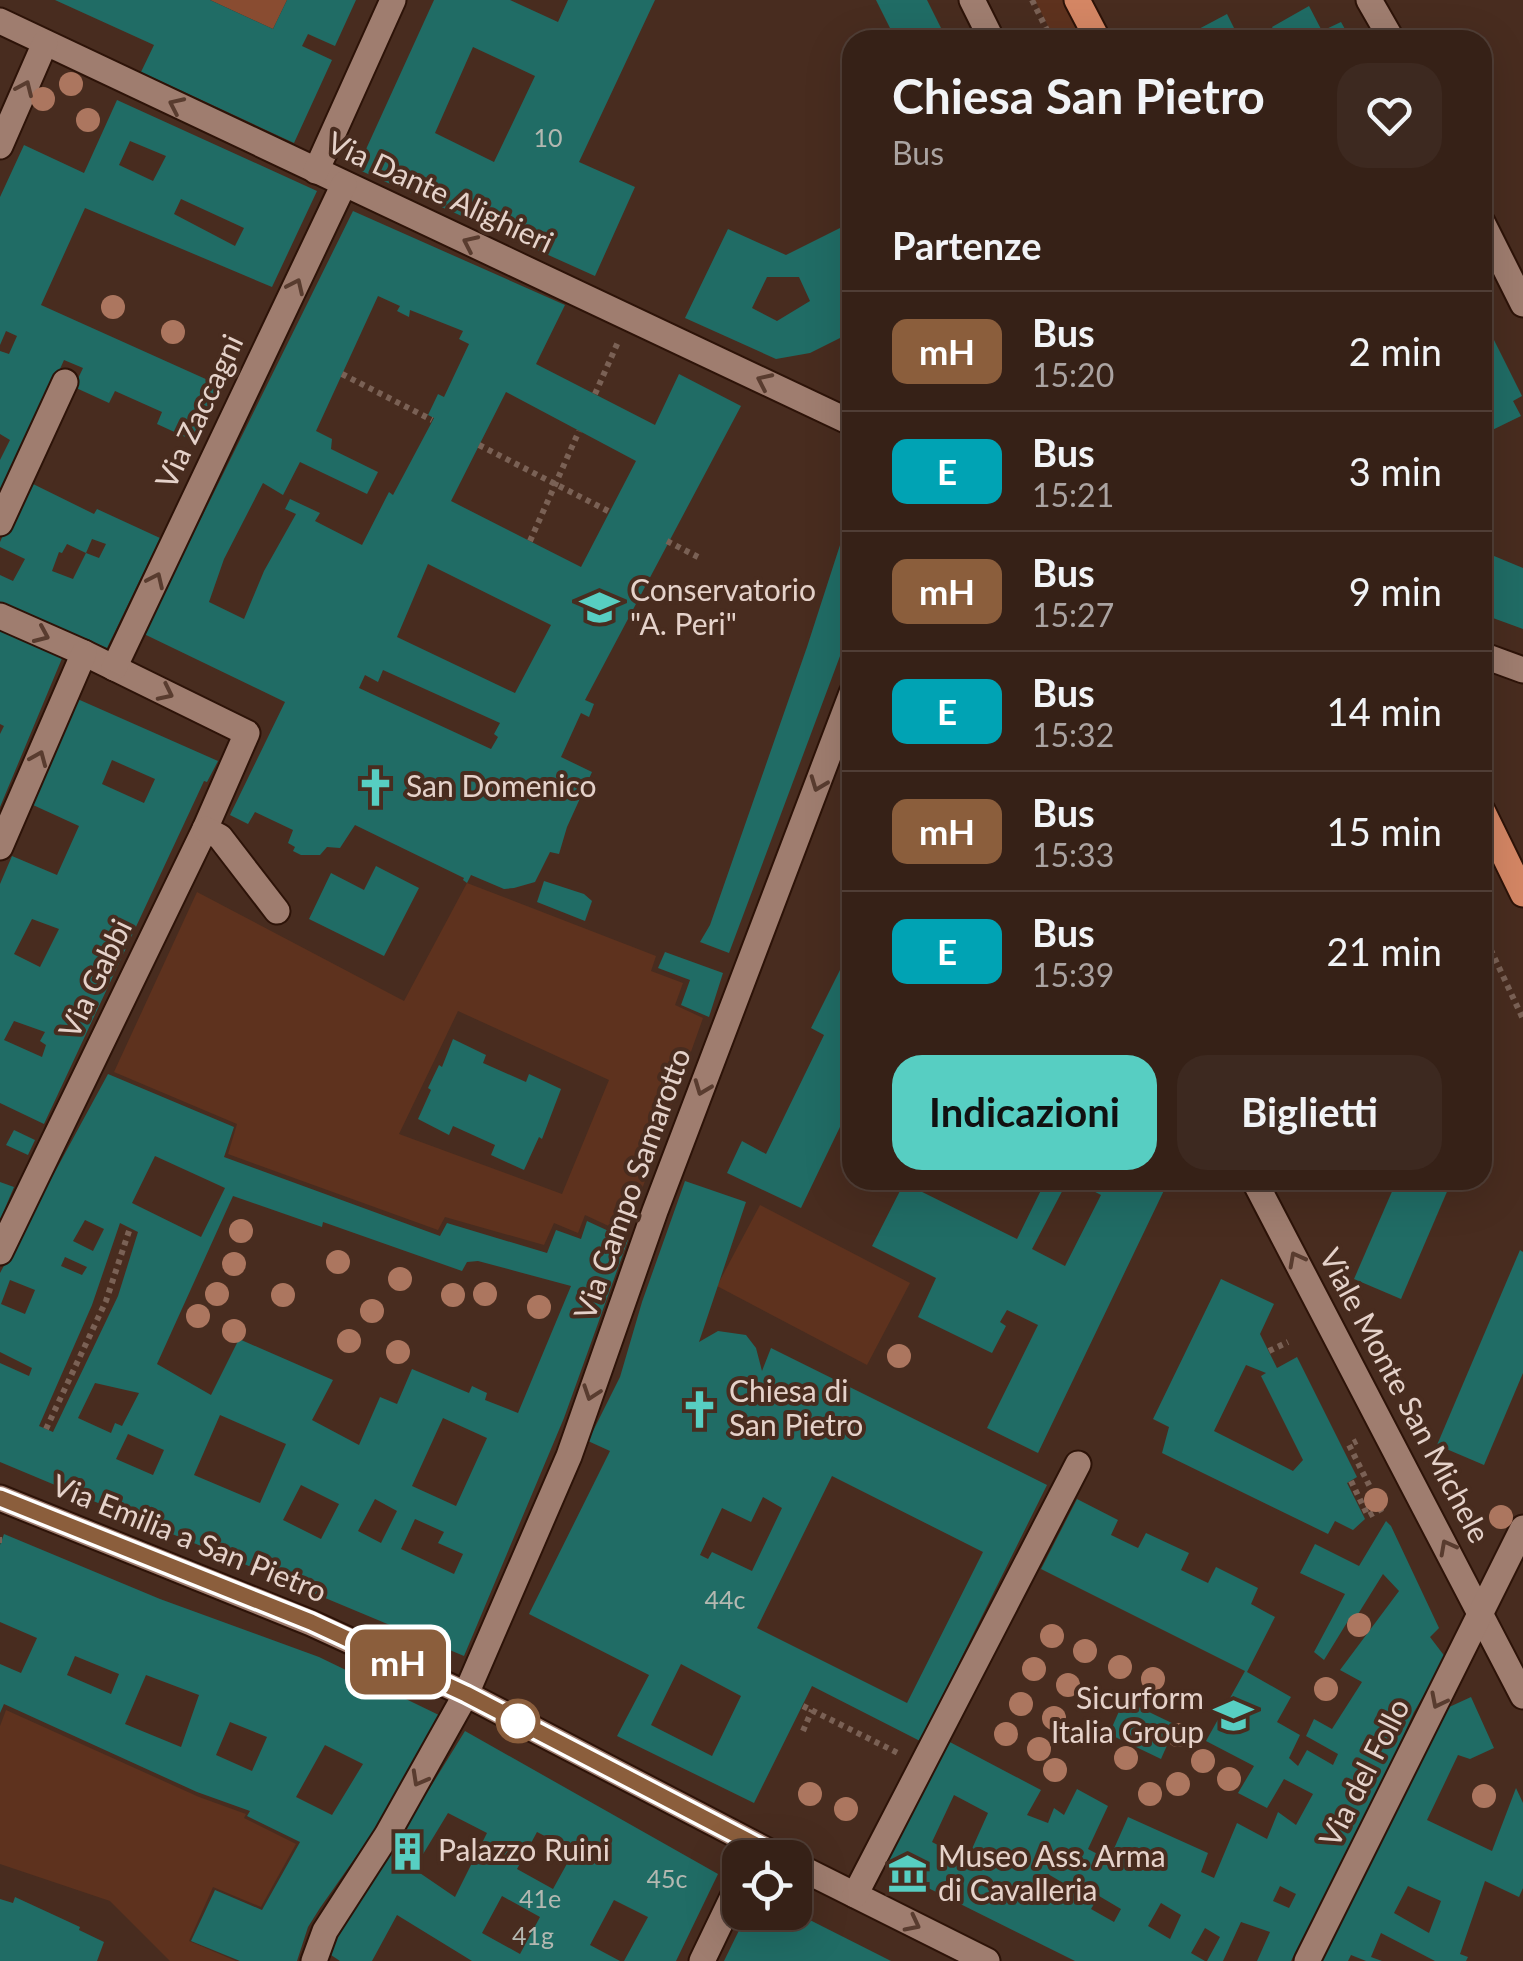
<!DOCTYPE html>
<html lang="it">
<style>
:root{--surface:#362117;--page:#3d2920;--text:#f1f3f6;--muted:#aaa3a1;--line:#503e36;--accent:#57cec2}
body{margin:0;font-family:Lato,sans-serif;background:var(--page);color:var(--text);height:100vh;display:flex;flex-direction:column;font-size:38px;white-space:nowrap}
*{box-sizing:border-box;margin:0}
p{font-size:32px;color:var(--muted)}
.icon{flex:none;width:55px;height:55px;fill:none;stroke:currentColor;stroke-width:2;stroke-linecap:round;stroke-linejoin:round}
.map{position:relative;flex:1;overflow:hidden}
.drawer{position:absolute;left:842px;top:30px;width:650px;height:1160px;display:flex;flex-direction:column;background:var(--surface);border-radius:30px;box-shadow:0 10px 40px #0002,0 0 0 2px var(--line)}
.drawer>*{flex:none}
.badge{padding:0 20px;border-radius:15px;font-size:35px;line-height:65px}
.buttons{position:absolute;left:722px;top:1840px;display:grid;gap:20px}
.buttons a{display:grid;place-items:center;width:90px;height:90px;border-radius:20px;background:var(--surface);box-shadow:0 10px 40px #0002,0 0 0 2px var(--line);font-size:50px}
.map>.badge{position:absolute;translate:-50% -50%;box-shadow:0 0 0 5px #fff}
h2{padding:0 50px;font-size:38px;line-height:90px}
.round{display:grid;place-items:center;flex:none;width:105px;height:105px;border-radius:30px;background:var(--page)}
.summary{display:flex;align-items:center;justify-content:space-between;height:170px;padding:0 50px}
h1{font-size:48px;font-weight:700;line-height:75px}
.button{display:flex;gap:20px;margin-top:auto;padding:20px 50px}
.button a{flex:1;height:115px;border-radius:30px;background:var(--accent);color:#111;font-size:40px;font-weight:700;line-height:115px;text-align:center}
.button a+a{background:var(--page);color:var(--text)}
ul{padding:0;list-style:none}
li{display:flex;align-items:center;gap:30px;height:120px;padding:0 50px;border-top:2px solid var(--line)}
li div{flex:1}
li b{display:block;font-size:38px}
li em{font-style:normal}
li .badge{min-width:110px;font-weight:700;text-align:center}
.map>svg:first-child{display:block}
</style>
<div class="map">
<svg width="1523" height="1961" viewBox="0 0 1523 1961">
<rect width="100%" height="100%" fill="#482c1f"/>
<g fill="#5e321e" fill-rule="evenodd">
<polygon points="1035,0 1065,0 1085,40 1055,40"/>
<path d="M467,883L656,956L651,971L683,983L675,1005L703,1018L626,1234L585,1215L578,1233L554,1223L544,1245L445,1217L438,1230L228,1154L237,1124L114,1072L197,892L404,1001ZM458,1011L609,1080L562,1194L399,1134Z"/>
<polygon points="760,1205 910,1283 867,1365 717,1286"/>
<polygon points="6,1710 199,1797 246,1814 244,1818 296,1844 261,1907 213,1887 189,1941 236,1961 170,1961 110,1901 0,1864 0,1726"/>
</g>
<polygon fill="#894c31" points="210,0 287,0 273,29"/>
<g fill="#206c65" fill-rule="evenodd">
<polygon points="55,0 210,0 273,29 287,0 356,0 335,46 308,34 302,46 332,60 294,143 141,72 154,45"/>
<path d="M434,0H510L558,22L568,0H655L579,162L635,187L595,276L357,169ZM473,47L535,76L494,162L435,133Z"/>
<polygon points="876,0 927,0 947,40 896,40"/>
<polygon points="1309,6 1322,31 1341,22 1351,40 1279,40 1272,27"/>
<polygon points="1227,14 1240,40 1178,40"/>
<path d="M117,100L317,191L272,287L85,208L41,305L219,385L194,441L157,424L162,412L115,391L109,403L74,387L83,368L64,360L0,503V460L10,440L0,434V351L9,354L17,336L6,331L0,345V197L24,145L84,173ZM130,141L166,156L153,181L119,165ZM181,199L244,228L235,246L174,214Z"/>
<path d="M353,211L565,305L536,364L655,425L679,374L741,406L585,700L594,704L589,717L581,713L561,757L592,772L567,827L559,854L550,852L535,882L514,888L504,889L471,875L467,883L463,880L464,878L355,825L340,848L327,847L320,855H301L293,851L295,847L288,843L293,830L255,812L248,824L230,815L285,702L144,634ZM378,296L400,306L397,311L409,317L410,310L463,331L459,339L469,344L444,397L438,394L428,415L434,418L393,495L389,492L362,545L315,521L320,513L290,499L285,509L296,514L264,571L244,619L209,602L224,559L263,483L283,495L300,462L367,494L378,472L331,449L332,439L316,431ZM506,392L636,461L581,567L451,501ZM428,564L551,625L515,693L397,637ZM383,670L500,723L494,734L498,737L491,749L359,688L365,675L378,682Z"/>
<path d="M852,222V332L810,353L776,359L685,318L728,229L786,255ZM767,277H799L810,301L777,321L752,308Z"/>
<polygon points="1494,340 1522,396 1513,401 1521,416 1482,435 1482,346"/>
<path d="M27,481L94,514L97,509L160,538L107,648L0,603V575L13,581L25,559L0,547V542ZM92,539L106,544L99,558L86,553L73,579L52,571L59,552L62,553L67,544L86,553Z"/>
<polygon points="852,508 852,624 729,953 700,942 710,925 807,647"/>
<polygon points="1482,551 1523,568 1523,629 1482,614"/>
<polygon points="0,630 63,656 0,807 0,734 4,726 0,724"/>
<path d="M73,697L218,761L207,782L204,781L44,1124L0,1103V884L12,856L57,875L79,826L33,805L67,723ZM112,760L155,779L144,803L102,784ZM32,919L59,929L40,967L14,954ZM14,1021L45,1032L40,1041L46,1045L42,1057L4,1040Z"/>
<polygon points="376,866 419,888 384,956 309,919 331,873 364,890"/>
<polygon points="544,881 584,894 592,901 585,921 537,902"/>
<polygon points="665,952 723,973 709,1017 681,1005 690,980 658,968"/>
<polygon points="847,956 852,960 852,1102 801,1208 727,1173 742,1141 766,1154 824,1035 811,1028"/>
<polygon points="453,1039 486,1055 483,1063 526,1082 529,1074 561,1089 542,1139 539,1137 524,1170 491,1155 495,1145 453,1126 449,1135 418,1119 431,1090 428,1088 439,1065 442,1067"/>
<path d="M108,1074L234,1127L224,1157L440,1236L447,1223L547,1253L556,1230L581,1239L587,1221L628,1240L564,1418L464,1656L0,1462V1363L29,1376L32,1368L0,1352V1273ZM155,1156L225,1188L201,1237L132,1203ZM233,1196L322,1227L323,1222L462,1271L467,1262L478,1261L571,1286L518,1413L485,1400L487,1393L472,1386L469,1393L412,1369L397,1404L380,1397L359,1445L312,1420L333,1380L239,1339L211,1395L157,1364ZM85,1220L104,1229L93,1251L73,1241ZM120,1223L138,1232L118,1296L53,1432L39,1426L92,1305ZM65,1257L87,1267L82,1275L61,1266ZM10,1280L35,1290L25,1314L1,1304ZM95,1383L139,1393L122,1426L115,1423L111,1433L78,1418ZM220,1415L286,1444L260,1503L194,1475ZM443,1418L487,1438L456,1506L412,1486ZM128,1434L164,1450L153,1475L116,1459ZM301,1485L339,1504L321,1539L283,1520ZM375,1499L397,1511L381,1543L358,1531ZM415,1519L444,1532L438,1543L463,1554L454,1574L401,1549Z"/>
<polygon points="14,1130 35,1140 28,1155 6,1145"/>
<polygon points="1046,1180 1068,1180 1032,1249 1065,1266 1101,1195 1072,1180 1169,1180 1038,1453 987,1428 1038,1325 1007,1310 1000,1322 1006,1326 992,1353 918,1317 936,1278 872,1246 904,1183 1017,1239"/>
<polygon points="1397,1180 1452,1180 1401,1299 1354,1279"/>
<path d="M685,1181L746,1202L699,1342L718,1331L746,1335L756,1348L762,1371L771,1348L1047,1485L920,1741L812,1686L754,1803L617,1736L649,1675L529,1614L610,1451L588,1441L620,1377L642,1302ZM832,1476L983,1552L907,1703L757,1628ZM763,1497L782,1508L752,1571L712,1552L708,1559L700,1555L722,1508L751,1522ZM681,1664L741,1696L712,1756L651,1725Z"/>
<polygon points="0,1182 14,1187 0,1220"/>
<polygon points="1520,1250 1523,1252 1523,1373 1484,1465 1437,1445"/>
<path d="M1221,1279L1274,1304L1260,1334L1277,1368L1297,1357L1357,1477L1347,1483L1365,1519L1353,1530L1335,1521L1328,1534L1162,1453L1169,1427L1153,1419ZM1246,1365L1266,1373L1261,1376L1303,1460L1293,1471L1214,1431Z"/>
<path d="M1077,1499L1118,1520L1111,1535L1138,1548L1146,1533L1189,1553L1181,1570L1208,1583L1216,1567L1258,1588L1251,1604L1275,1617L1247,1672L1291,1697L1277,1722L1300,1735L1289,1758L1298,1766L1307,1750L1333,1765L1338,1754L1306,1736L1314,1719L1332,1729L1362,1682L1340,1670L1399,1591L1383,1574L1355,1619L1351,1616L1324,1660L1314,1652L1345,1594L1300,1573L1315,1544L1359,1566L1386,1521L1391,1526L1439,1628L1430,1637L1446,1658L1414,1712L1381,1785L1291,1961H1257L1270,1932L1241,1922L1223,1961H1207L1220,1937L1205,1928L1191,1953L1205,1961H1075L882,1865L946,1740L1041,1790L1027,1815L1048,1823L1054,1808L1064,1815L1077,1789L1108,1806L1088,1849L1109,1860L1128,1817L1208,1853L1201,1872L1214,1878L1237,1823L1267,1839L1278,1812L1296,1825L1313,1794L1284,1779L1267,1808L1238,1793L1254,1766L1206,1741L1245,1671L1041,1569ZM954,1795L988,1813L967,1860L932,1842ZM1048,1874L1075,1890L1070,1901L1042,1884ZM1280,1886L1296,1894L1289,1908L1273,1901ZM1018,1887L1026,1892L1020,1902L1012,1897ZM1099,1896L1121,1909L1114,1922L1091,1909ZM1161,1903L1181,1915L1170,1939L1148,1926Z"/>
<path d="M4,1534L160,1599L319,1657L443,1717L409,1781L320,1908L308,1927L297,1961H240L191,1941L215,1890L262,1910L300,1842L247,1816L250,1811L197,1792L4,1704L0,1713V1664L21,1673L37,1638L0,1622V1545ZM75,1656L119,1674L111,1694L67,1675ZM146,1675L199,1695L181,1747L125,1724ZM230,1722L267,1737L252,1771L216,1755ZM325,1745L363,1764L332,1815L296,1797Z"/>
<path d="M1471,1697L1494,1748L1470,1759L1458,1755L1427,1820L1492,1851L1516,1788L1523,1803V1888L1519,1897L1485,1881L1460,1954L1468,1957L1466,1961H1435L1381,1933L1371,1957L1382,1961H1366L1351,1955L1348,1961H1322L1447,1708ZM1408,1886L1441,1901L1429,1933L1394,1913Z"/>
<polygon points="1124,1700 1176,1725 1161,1759 1109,1734"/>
<path d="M465,1731L718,1874L676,1961H624L648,1917L614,1900L590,1945L620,1961H472L397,1915L372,1961H340L328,1953ZM448,1813L487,1833L455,1897L414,1869ZM537,1832L574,1851L553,1889L517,1869ZM502,1896L540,1917L520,1954L482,1933Z"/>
<polygon points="15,1897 80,1927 79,1930 104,1942 97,1961 0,1961 0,1899 13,1903"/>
<polygon points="748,1912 794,1912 891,1961 724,1961"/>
</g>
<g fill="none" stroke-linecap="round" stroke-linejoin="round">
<defs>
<g id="minor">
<polyline points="972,0 992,40"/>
<polyline points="1369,0 1392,40"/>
<polyline points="0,21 852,423"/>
<polyline points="0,146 45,43"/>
<polyline points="316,171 393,0"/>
<polyline points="1482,222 1523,304"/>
<polyline points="0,523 65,382"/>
<polyline points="0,616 84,653 247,733 205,829 0,1252"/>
<polyline points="1482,655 1523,670"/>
<polyline points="114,668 344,184"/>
<polyline points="205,829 220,837 277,911"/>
<polyline points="0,847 84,653"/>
<polyline points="1254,1180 1523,1696"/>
<polyline points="0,1498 311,1623 466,1694 781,1858"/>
<polyline points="795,1865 987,1961"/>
<polyline points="855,1895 1078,1464"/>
<polyline points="314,1961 325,1931 387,1835 466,1694 569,1456 655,1211 852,693"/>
<polyline points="702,1961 740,1882"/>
<polyline points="1307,1961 1523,1528"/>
</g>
<g id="major">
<polyline points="1077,0 1098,40"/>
<polyline points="1482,810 1523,894"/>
</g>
</defs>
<use href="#minor" stroke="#2d1308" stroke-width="29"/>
<use href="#major" stroke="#2d1308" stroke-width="29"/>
<g stroke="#7a6155" stroke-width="6" stroke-dasharray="5 5" stroke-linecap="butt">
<polyline points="1032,0 1052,40"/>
<polyline points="342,374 432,420"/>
<polyline points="595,394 618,342"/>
<polyline points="479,445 610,512"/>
<polyline points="530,541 579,431"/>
<polyline points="667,541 698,557"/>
<polyline points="1482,931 1523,1019"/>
<polyline points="1269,1351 1288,1342"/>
<polyline points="46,1429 106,1301 130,1228"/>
<polyline points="1351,1481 1368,1516 1381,1509 1349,1445 1357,1441"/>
<polyline points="0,1540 2,1540"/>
<polyline points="803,1706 900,1754"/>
<polyline points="803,1731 812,1710"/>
</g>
<use href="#minor" stroke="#9f7d6f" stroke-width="25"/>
<use href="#major" stroke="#d48664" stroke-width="25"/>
</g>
<g fill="#ac765f">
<circle cx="71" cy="84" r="12"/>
<circle cx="43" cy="99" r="12"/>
<circle cx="88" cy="120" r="12"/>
<circle cx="113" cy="307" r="12"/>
<circle cx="173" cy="332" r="12"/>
<circle cx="241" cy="1231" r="12"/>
<circle cx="338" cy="1262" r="12"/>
<circle cx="234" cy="1264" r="12"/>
<circle cx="400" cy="1279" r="12"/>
<circle cx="217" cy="1294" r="12"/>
<circle cx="485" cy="1294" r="12"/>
<circle cx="283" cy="1295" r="12"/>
<circle cx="453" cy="1295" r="12"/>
<circle cx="539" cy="1307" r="12"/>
<circle cx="372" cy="1311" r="12"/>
<circle cx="198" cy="1316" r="12"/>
<circle cx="234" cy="1331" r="12"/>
<circle cx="349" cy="1341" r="12"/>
<circle cx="398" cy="1352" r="12"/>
<circle cx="899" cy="1356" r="12"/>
<circle cx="1376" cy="1500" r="12"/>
<circle cx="1501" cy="1517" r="12"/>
<circle cx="1359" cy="1625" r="12"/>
<circle cx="1052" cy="1636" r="12"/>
<circle cx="1085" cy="1651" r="12"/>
<circle cx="1120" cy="1667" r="12"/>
<circle cx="1034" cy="1669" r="12"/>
<circle cx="1153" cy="1679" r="12"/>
<circle cx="1068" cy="1685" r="12"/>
<circle cx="1326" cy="1689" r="12"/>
<circle cx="1021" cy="1704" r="12"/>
<circle cx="1054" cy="1718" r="12"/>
<circle cx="1006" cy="1734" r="12"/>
<circle cx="1178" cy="1735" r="12"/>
<circle cx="1039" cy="1749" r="12"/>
<circle cx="1126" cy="1758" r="12"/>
<circle cx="1203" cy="1761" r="12"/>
<circle cx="1055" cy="1770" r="12"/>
<circle cx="1229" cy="1779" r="12"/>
<circle cx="1178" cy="1784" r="12"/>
<circle cx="810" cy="1794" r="12"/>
<circle cx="1150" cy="1794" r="12"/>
<circle cx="1484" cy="1796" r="12"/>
<circle cx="846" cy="1809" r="12"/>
</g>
<defs><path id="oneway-chevron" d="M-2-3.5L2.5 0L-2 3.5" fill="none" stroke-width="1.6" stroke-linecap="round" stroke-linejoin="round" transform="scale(2.5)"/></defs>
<g stroke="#593c2f">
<use href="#oneway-chevron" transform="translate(25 88) rotate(-66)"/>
<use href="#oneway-chevron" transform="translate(176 105) rotate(-155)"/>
<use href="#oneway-chevron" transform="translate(470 243) rotate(-155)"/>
<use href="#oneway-chevron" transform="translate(296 286) rotate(-65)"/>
<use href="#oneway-chevron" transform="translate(764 381) rotate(-155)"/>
<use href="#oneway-chevron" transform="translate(156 580) rotate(-65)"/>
<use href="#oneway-chevron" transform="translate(42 635) rotate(24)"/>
<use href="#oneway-chevron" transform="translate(166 693) rotate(26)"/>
<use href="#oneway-chevron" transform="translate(39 758) rotate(-67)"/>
<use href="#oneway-chevron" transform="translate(818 784) rotate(111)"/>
<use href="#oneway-chevron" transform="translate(702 1088) rotate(111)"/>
<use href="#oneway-chevron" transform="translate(1296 1259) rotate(-118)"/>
<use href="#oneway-chevron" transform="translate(591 1393) rotate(109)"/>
<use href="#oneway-chevron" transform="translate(1447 1547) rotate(-118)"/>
<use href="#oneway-chevron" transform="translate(1438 1701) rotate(117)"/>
<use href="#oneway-chevron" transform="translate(419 1779) rotate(119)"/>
<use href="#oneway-chevron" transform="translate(913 1924) rotate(27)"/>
</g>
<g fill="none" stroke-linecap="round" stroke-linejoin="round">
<defs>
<polyline id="line" points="0,1498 311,1622 466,1694 781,1858"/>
</defs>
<use href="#line" stroke="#fff" stroke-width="22"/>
<use href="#line" stroke="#8b5e3c" stroke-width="15"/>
</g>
<defs>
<symbol id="university-bare" viewBox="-9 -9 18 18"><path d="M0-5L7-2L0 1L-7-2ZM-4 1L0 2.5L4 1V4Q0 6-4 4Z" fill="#57cec2" stroke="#482c1f" stroke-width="2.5" paint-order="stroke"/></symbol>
<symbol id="church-bare" viewBox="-9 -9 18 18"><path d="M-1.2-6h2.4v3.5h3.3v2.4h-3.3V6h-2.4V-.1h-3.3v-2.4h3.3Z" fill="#57cec2" stroke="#482c1f" stroke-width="2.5" paint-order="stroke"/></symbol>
<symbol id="building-bare" viewBox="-9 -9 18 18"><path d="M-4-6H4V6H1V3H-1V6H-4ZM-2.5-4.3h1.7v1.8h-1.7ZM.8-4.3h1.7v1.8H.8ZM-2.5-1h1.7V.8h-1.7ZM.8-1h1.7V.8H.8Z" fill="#57cec2" stroke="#482c1f" stroke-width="2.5" paint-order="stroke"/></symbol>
<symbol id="museum-bare" viewBox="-9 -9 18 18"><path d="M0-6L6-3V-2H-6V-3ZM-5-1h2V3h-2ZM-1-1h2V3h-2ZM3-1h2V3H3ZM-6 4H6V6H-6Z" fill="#57cec2" stroke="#482c1f" stroke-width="2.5" paint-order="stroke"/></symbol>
</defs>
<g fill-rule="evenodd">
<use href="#university-bare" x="572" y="580" width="55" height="55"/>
<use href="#church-bare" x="348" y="760" width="55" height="55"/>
<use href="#church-bare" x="672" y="1382" width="55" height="55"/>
<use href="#university-bare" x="1206" y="1688" width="55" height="55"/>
<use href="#building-bare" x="380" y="1824" width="55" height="55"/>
<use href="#museum-bare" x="880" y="1846" width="55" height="55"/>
</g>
<circle fill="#fff" stroke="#8b5e3c" stroke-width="5" cx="518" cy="1721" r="20"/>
<g text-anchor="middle" stroke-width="8" stroke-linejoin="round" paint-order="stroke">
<g font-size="25" fill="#b4b8b1">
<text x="548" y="147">10</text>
<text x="725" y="1609">44c</text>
<text x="667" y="1888">45c</text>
<text x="540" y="1908">41e</text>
<text x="533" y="1945">41g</text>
</g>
<g font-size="30" fill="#e5d2ca" stroke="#482c1f">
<text transform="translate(440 193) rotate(25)" y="10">Via Dante Alighieri</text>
<text transform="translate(200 412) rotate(-65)" y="10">Via Zaccagni</text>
<text transform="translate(96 979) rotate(-64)" y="10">Via Gabbi</text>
<text transform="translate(633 1184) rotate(-70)" y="10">Via Campo Samarotto</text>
<text transform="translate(1404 1396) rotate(62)" y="10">Viale Monte San Michele</text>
<text transform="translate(189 1539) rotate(22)" y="10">Via Emilia a San Pietro</text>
<text transform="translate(1365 1773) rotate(-63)" y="10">Via del Follo</text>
</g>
<g font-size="30" fill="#e5d2ca" stroke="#482c1f" text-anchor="start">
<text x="630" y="601">Conservatorio<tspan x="630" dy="34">"A. Peri"</tspan></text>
<text x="406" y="797">San Domenico</text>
<text x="729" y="1402">Chiesa di<tspan x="729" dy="34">San Pietro</tspan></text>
<text x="1204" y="1709" text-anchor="end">Sicurform<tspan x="1204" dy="34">Italia Group</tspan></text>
<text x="438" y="1861">Palazzo Ruini</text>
<text x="938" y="1867">Museo Ass. Arma<tspan x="938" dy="34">di Cavalleria</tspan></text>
</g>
</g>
</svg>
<div class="buttons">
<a><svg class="icon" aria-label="locate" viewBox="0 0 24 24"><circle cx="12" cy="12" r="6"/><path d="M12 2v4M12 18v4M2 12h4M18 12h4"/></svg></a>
</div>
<b class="badge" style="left:398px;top:1662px;background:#8b5e3c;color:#fff">mH</b>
<section class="drawer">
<div class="summary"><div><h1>Chiesa San Pietro</h1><p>Bus</p></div><a class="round"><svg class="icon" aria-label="heart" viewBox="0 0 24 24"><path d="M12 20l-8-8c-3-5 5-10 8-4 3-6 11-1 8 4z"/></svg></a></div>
<h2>Partenze</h2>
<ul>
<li><span class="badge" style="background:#8b5e3c;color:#fff">mH</span><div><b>Bus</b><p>15:20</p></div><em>2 min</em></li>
<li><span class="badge" style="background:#00a3b4;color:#fff">E</span><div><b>Bus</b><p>15:21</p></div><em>3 min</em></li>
<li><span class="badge" style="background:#8b5e3c;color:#fff">mH</span><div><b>Bus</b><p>15:27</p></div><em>9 min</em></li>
<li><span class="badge" style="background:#00a3b4;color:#fff">E</span><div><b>Bus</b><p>15:32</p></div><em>14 min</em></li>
<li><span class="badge" style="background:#8b5e3c;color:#fff">mH</span><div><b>Bus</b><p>15:33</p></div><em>15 min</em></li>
<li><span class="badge" style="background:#00a3b4;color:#fff">E</span><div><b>Bus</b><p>15:39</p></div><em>21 min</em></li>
</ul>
<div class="button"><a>Indicazioni</a><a>Biglietti</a></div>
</section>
</div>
